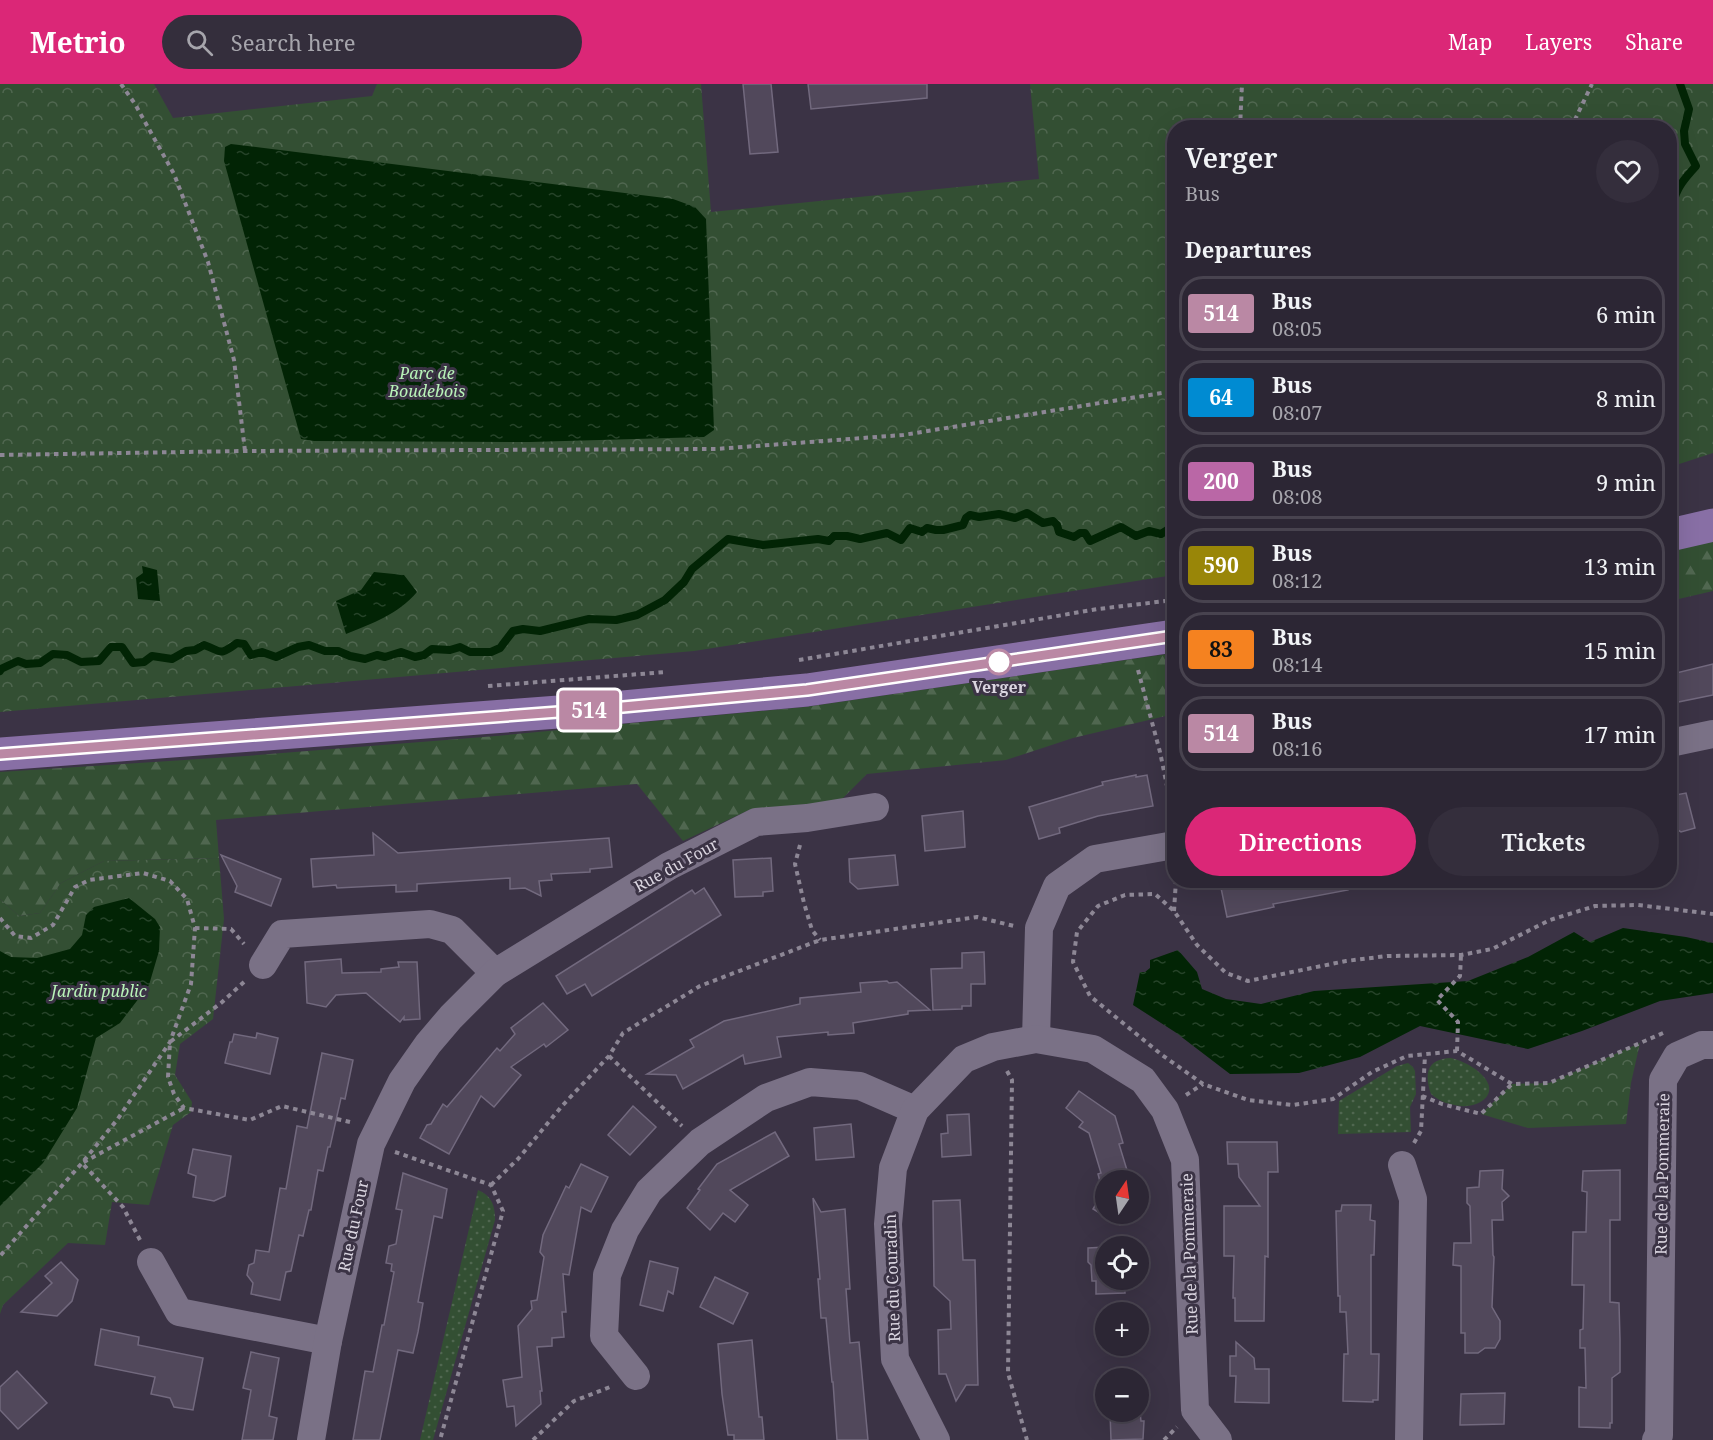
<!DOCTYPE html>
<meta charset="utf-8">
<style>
:root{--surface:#2c2634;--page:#342e3c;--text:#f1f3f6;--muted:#a6a5ac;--line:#48434f;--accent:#db2777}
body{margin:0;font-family:"Noto Serif",serif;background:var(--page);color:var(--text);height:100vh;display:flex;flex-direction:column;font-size:22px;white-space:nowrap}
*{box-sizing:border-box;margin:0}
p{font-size:20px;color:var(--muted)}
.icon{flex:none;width:33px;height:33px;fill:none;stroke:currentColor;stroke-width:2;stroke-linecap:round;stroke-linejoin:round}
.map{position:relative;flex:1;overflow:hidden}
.sheet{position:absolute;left:1167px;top:36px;width:510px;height:768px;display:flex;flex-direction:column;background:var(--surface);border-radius:24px;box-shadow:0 6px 24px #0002,0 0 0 2px var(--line)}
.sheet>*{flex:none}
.badge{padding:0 12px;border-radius:4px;font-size:21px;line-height:39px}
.needle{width:39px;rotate:13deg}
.controls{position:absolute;left:1095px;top:1086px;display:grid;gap:12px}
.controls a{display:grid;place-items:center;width:54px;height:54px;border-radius:50%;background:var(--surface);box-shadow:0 6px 24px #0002,0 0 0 2px var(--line);font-size:30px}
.map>.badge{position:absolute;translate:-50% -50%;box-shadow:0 0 0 3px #fff}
h2{padding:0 18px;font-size:22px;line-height:54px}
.round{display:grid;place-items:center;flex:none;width:63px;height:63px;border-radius:32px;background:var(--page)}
.overview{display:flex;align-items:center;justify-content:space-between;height:102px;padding:0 18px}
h1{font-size:28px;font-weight:600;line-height:45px}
.primary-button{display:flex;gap:12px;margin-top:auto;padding:12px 18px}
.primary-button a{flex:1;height:69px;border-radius:36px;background:var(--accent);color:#fff;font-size:24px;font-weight:600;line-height:69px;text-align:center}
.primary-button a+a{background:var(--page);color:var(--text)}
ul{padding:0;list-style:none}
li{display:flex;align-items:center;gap:18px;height:75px;margin:0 12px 9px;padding:0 6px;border:3px solid var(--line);border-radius:24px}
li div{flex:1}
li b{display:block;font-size:22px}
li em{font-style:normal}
li .badge{min-width:66px;font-weight:700;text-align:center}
header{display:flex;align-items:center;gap:36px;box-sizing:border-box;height:84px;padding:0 30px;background:var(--accent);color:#fff}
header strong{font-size:28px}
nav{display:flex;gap:33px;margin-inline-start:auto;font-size:21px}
.search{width:420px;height:54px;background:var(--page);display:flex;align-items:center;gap:15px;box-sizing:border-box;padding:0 21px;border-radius:33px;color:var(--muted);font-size:22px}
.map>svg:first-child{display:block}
</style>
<header>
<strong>Metrio</strong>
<div class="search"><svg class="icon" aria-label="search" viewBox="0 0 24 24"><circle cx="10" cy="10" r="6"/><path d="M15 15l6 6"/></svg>Search here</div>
<nav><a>Map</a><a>Layers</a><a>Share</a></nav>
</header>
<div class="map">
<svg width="1713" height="1356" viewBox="0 0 1713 1356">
<defs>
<pattern id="grass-dots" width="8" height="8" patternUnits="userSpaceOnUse" patternTransform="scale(1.5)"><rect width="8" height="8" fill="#334f33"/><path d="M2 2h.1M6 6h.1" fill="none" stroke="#506750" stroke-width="1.8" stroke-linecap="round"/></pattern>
<pattern id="forest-firs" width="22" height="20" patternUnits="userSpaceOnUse" patternTransform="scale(1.5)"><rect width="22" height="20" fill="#334f33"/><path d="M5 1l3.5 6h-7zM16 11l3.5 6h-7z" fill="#506750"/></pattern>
<pattern id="park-crowns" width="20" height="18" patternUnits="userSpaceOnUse" patternTransform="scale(1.5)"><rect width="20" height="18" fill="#334f33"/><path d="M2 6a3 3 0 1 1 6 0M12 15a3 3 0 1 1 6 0" fill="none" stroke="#506750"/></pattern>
<pattern id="water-ripples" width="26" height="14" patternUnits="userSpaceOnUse" patternTransform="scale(1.5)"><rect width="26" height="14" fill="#022405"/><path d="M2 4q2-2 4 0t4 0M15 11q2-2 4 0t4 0" fill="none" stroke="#264329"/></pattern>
</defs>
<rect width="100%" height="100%" fill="#3b3345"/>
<g fill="url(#grass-dots)">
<path d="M1451,974C1463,977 1475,983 1483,992C1500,1010 1479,1024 1461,1022C1450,1021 1440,1018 1431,1010C1424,989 1427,975 1451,974Z"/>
<polygon points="1408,979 1413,983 1415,987 1416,1010 1410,1023 1411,1048 1338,1050 1339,1017 1397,982"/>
<path d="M478,1106C492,1112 495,1122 495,1136L433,1356H420Z"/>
</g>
<g fill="url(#forest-firs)">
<polygon points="1713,455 1713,507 1670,517 1670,465"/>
<polygon points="1174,569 1174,630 1073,654 1006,676 867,690 840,717 749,726 683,757 637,700 216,736 219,774 104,777 61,799 40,829 19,832 0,815 0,688 246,672 496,652 805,623"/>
</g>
<g fill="url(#park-crowns)">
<polygon points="0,0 154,0 173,34 372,12 377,0 701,0 711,128 1039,95 1030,0 1713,0 1713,369 1670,383 1670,44 1174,44 1174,491 694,567 0,628"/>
<polygon points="219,774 224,835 213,935 180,960 175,991 192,1018 191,1028 173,1041 149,1121 112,1118 105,1161 68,1159 3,1221 0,1230 0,815 19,832 40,829 61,799 104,777"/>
<polygon points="1640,959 1631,999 1626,1040 1528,1044 1481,1030 1512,1000 1549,999"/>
</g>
<g fill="url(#water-ripples)">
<polygon points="231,60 673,115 695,123 706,135 714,346 704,353 530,358 314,357 301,355 224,77 225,63"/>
<polygon points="142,482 157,486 160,517 138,515 136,494 143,489"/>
<path d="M374,488L404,491L417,508C397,531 373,539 346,550L336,517L361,506Z"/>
<polygon points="129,814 155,835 160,843 159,867 149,901 120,939 96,954 77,1024 43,1079 0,1122 0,867 11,873 37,874 70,865 82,851 86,831 94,823"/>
<polygon points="1623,844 1686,853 1713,859 1713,909 1660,917 1582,947 1528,965 1420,942 1360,973 1299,989 1230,990 1175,948 1133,921 1140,888 1145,888 1150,884 1150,876 1178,866 1197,888 1202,905 1226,915 1261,920 1314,907 1468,897 1528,873 1574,848 1590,858"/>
</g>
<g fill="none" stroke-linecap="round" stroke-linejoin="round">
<g stroke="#022405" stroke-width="8">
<path d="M1670,122L1673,120C1676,104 1685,94 1696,82L1685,60L1684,47L1689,25L1680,0"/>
<path d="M0,587L1,585L18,577L26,580L40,579L53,570L67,571L81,578L99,577L111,563H122L133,579L144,578L152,572L172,575L186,567L195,566L204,561C222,567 218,573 237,559L244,560L251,571L262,568L276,573L298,563L309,561L325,567H338L350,572L365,575L377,571L385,573L401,568L415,573L424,571L432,565L450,566L460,563L470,568H491L500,564L513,547L523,545L540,547L589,535L616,536L637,531L665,516L684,498L692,485L728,455L763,461L818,455L829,457L834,452H847L860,455L887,449L901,456L910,444L922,448L927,444L936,446H943L963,441L966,434L970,431L979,433L999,430L1015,434L1027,429L1043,439L1053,437L1057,441L1059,448L1074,453L1080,449H1085L1090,457L1121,443L1136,452L1149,447L1161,450L1174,442"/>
</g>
</g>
<g fill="#51485b" stroke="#72697e" stroke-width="1.5">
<polygon points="743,0 771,0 778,68 750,70"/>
<polygon points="808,0 927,0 927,14 811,25"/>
<polygon points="1713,580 1713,611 1678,618 1672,590"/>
<polygon points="1136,691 1136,693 1147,691 1153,722 1098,732 1059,744 1060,749 1039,755 1029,723 1103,701 1102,698"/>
<polygon points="1686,709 1695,744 1681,748 1670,741 1670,712"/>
<polygon points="963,727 965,763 925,767 922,732"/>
<polygon points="373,749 398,769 609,754 612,783 590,785 590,788 551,790 552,796 539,797 541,812 525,804 510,805 510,794 417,800 417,807 396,808 396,801 337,804 336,801 313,803 311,775 374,771"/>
<polygon points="221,771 281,795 271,822 235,808 237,802"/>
<polygon points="895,771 898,801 858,805 850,798 849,775"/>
<polygon points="771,774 773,807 763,808 763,812 735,813 733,776"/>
<polygon points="1232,796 1347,796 1348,806 1273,820 1274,823 1227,833 1220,799"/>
<polygon points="704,804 721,831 592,912 585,900 567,910 556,892 692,806 695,810"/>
<polygon points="984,868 985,900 971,900 971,922 962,922 962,925 933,926 931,885 962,884 962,869"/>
<polygon points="341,875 342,889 381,888 381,885 399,883 398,878 417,878 420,935 404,936 404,933 400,938 366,909 336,911 326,923 307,919 305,878"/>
<polygon points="887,897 889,899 897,898 930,926 908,927 908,930 853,939 854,949 828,951 828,948 777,953 781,973 745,980 743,971 683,1005 676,991 647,990 694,963 690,956 724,937 800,920 800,914 861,908 860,899"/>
<polygon points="543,919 568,946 546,963 544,960 511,983 521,991 494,1023 481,1012 449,1070 420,1054 427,1041 431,1040 443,1020 447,1023 497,964 500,967 515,950 511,944"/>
<polygon points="257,949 278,954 270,990 225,979 230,958 232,958 234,950 256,954"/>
<polygon points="322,969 353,976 345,1015 341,1014 330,1063 328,1063 323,1087 318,1086 311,1126 309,1126 303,1152 299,1151 291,1187 286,1188 280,1216 251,1210 253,1199 247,1191 249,1181 254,1179 256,1166 269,1168 280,1104 286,1105 297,1042 307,1044"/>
<polygon points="1079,1007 1115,1032 1123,1059 1119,1060 1130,1096 1106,1096 1106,1130 1127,1130 1120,1141 1093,1125 1103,1109 1098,1090 1101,1089 1089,1049 1079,1043 1083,1038 1066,1024"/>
<polygon points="633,1022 656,1043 630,1071 608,1051"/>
<polygon points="969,1030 971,1071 942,1073 941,1050 948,1049 947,1031"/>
<polygon points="851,1040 854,1073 816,1076 814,1044"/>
<polygon points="775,1048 789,1072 730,1106 748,1121 735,1138 723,1129 710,1146 687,1124 700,1106 698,1105 717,1080"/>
<polygon points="1227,1058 1277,1058 1278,1088 1268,1088 1268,1173 1265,1172 1264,1237 1235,1237 1235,1214 1233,1214 1234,1172 1224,1172 1224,1122 1260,1122 1239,1093 1238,1080 1228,1080"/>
<polygon points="193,1065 231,1072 225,1112 214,1117 193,1113 196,1092 188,1089"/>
<polygon points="581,1080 608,1093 591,1128 581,1123 569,1191 563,1190 566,1228 562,1228 564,1253 552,1254 552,1262 537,1263 542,1307 540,1307 541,1320 516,1342 514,1322 507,1323 503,1296 522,1293 518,1242 532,1225 531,1217 537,1216 544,1173 540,1168 543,1151 566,1102 569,1104"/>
<polygon points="1503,1086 1502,1105 1509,1112 1502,1118 1503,1136 1492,1136 1493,1171 1494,1173 1492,1223 1500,1237 1500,1255 1495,1264 1485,1264 1478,1269 1465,1269 1465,1249 1461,1249 1461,1182 1453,1181 1454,1159 1471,1159 1470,1122 1467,1119 1467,1104 1479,1103 1480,1087"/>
<polygon points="1620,1086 1620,1136 1610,1136 1610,1218 1619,1219 1620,1256 1620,1288 1612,1294 1612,1339 1610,1339 1610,1344 1579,1343 1579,1303 1586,1304 1585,1264 1580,1264 1580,1246 1583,1245 1584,1201 1572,1201 1573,1148 1586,1148 1587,1108 1582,1107 1583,1087"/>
<polygon points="403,1089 447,1105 442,1134 434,1132 418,1218 423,1219 418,1248 413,1269 398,1266 380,1356 353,1356 365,1287 373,1288 382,1241 384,1241 394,1188 391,1187 392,1180 386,1179 389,1162 396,1160 402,1126 396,1125"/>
<polygon points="813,1114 821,1128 845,1125 850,1205 846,1205 850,1259 859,1258 868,1356 837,1356 833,1298 832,1298 826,1234 821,1234 818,1195 820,1195"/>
<polygon points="960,1116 963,1176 975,1176 978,1301 966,1301 956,1317 946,1290 939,1290 938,1246 951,1245 950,1217 934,1202 933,1117"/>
<polygon points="1342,1121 1371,1121 1370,1136 1375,1137 1374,1171 1371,1171 1371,1270 1379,1270 1378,1316 1373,1316 1373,1318 1343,1317 1344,1270 1348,1270 1346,1228 1340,1228 1340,1212 1338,1212 1336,1127 1341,1127"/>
<polygon points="1106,1163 1106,1196 1124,1196 1125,1209 1096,1210 1096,1197 1092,1197 1091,1181 1088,1178 1088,1164"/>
<polygon points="650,1177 678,1184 673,1210 668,1207 663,1227 640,1221"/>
<polygon points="61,1178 78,1196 72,1217 57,1232 21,1228 52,1199 45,1192"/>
<polygon points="715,1193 748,1209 733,1240 700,1223"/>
<polygon points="101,1245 139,1253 138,1261 203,1274 193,1326 174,1323 170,1314 151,1310 155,1293 95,1281"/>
<polygon points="752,1256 759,1333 762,1333 764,1356 734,1356 734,1351 728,1351 722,1310 718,1260"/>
<polygon points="1236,1258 1254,1274 1255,1285 1269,1285 1269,1319 1235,1318 1236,1292 1230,1292 1230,1272 1236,1272"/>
<polygon points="251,1268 279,1274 269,1332 277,1334 273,1356 242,1356 251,1306 243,1304"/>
<polygon points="17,1287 47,1319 18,1345 0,1326 0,1303"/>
<polygon points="1505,1309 1504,1340 1460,1341 1461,1310"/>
<polygon points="1110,1328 1140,1328 1141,1337 1144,1337 1143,1355 1111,1356"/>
</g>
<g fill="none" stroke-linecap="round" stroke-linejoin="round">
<g stroke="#8d8795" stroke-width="4" stroke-dasharray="4.5 4.5" stroke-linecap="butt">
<polyline points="121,0 135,20 174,90 208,178 234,276 245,367"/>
<polyline points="1240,44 1242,0"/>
<polyline points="1571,44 1592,0"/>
<polyline points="0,371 245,367 716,365 903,351 1174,307"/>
<polyline points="799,576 1098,525 1174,516"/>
<polyline points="1138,586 1160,668 1174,736"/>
<polyline points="488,602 666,588"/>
<polyline points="800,761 795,780 804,819 812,846 820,856"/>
<polyline points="1174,827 1176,796"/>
<polyline points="0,834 15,852 31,854 53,841 75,803 89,796 143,789 170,797 187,815 195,844 191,900 170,958 117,1036 82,1079 0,1172"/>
<polyline points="195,844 231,845 244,860"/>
<polyline points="244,898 221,919 170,958 168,993 174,1010 184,1024 250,1036 282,1022 354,1039"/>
<polyline points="1663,949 1549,999 1512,1000 1457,967 1407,972 1372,988 1333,1015 1293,1021 1248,1016 1203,1000 1162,971 1090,912 1073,878 1077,848 1098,822 1125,811 1155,810 1174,827 1197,861 1226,889 1248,897 1346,877 1387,872 1461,871 1492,865 1550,836 1595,822 1638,821 1713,830"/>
<polyline points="1457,967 1458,938 1437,916 1460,892 1461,871"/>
<polyline points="609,972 682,1042"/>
<polyline points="1007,987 1012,996 1008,1289 1027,1356"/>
<polyline points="1186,1011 1203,1000"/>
<polyline points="1422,1012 1442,1020 1481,1030 1512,1000"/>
<polyline points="1414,1059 1421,1047 1425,971"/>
<polyline points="395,1068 491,1101 503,1127 440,1356"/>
<polyline points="491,1101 518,1075 562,1022 609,972 623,949 700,902 820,856 977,833 1014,842"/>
<polyline points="140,1156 123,1123 82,1079 184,1024"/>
<polyline points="533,1356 574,1317 610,1303"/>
<polyline points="1164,1356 1177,1343"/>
</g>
<g stroke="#7a7186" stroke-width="28">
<polyline points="1670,659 1713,650"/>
<polyline points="263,881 282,850 430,840 452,846 495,889"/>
<polyline points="1036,955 1039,844 1057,802 1095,775 1174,761"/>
<polyline points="1402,1081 1413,1115 1409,1356"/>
<polyline points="151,1178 179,1228 328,1257"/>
<polyline points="636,1292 604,1252 607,1191 625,1146 649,1107 700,1058 766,1014 810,998 860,1002 915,1026"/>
<polyline points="311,1356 328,1257 371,1060 402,997 428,960 451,933 495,889 669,782 756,738 807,734 875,723"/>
<polyline points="936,1356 895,1275 888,1140 893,1084 915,1026 964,975 993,963 1036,955 1093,965 1143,996 1165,1026 1185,1076 1195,1326 1218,1356"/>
<polyline points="1656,1356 1659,1351 1663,996 1677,972 1702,961 1713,961"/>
</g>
<g stroke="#886fa5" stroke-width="33">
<polyline points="1670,451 1713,441"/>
<polyline points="0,670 612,624 807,606 1174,552"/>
</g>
</g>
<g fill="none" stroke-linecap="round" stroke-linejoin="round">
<defs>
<polyline id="line" points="0,670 612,624 807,606 1174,552"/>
</defs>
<use href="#line" stroke="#fff" stroke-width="14"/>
<use href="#line" stroke="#ba88a4" stroke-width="9"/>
</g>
<circle fill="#fff" stroke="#ba88a4" stroke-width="3" cx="999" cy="578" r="12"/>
<g text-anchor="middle" stroke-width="6" stroke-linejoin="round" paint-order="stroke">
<g font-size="16" font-style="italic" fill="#b8f3b8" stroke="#3b3345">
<text x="427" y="295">Parc de<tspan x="427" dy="18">Boudebois</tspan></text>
<text x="99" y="913">Jardin public</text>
</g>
<g font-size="16" font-weight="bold" fill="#dad5e0" stroke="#3b3345">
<text x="999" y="609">Verger</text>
</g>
<g font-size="16" fill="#dad5e0" stroke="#3b3345">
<text transform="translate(676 781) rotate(-29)" y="6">Rue du Four</text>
<text transform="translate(1662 1090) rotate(-89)" y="6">Rue de la Pommeraie</text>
<text transform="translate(353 1142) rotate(-78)" y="6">Rue du Four</text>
<text transform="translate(1189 1170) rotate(-92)" y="6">Rue de la Pommeraie</text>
<text transform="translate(892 1194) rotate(-92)" y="6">Rue du Couradin</text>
</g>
</g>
</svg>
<div class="controls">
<a><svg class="needle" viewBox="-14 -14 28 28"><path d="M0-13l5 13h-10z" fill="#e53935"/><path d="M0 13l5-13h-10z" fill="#a6a5ac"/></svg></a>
<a><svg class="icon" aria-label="locate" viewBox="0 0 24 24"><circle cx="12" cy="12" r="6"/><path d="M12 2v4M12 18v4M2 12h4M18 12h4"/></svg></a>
<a>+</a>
<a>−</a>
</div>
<b class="badge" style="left:589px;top:626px;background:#ba88a4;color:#fff">514</b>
<section class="sheet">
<div class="overview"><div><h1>Verger</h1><p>Bus</p></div><a class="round"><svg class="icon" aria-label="heart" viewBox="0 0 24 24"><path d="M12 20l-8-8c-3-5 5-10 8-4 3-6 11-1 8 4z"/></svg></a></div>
<h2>Departures</h2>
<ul>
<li><span class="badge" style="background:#ba88a4;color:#fff">514</span><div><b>Bus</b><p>08:05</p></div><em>6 min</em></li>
<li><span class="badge" style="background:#008bd2;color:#fff">64</span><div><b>Bus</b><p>08:07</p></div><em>8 min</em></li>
<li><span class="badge" style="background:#ba67a6;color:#fff">200</span><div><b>Bus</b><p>08:08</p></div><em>9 min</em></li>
<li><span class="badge" style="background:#998608;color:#fff">590</span><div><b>Bus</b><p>08:12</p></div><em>13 min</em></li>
<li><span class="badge" style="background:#f58220;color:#111">83</span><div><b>Bus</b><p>08:14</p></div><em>15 min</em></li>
<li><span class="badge" style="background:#ba88a4;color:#fff">514</span><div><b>Bus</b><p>08:16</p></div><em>17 min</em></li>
</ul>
<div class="primary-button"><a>Directions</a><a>Tickets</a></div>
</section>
</div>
